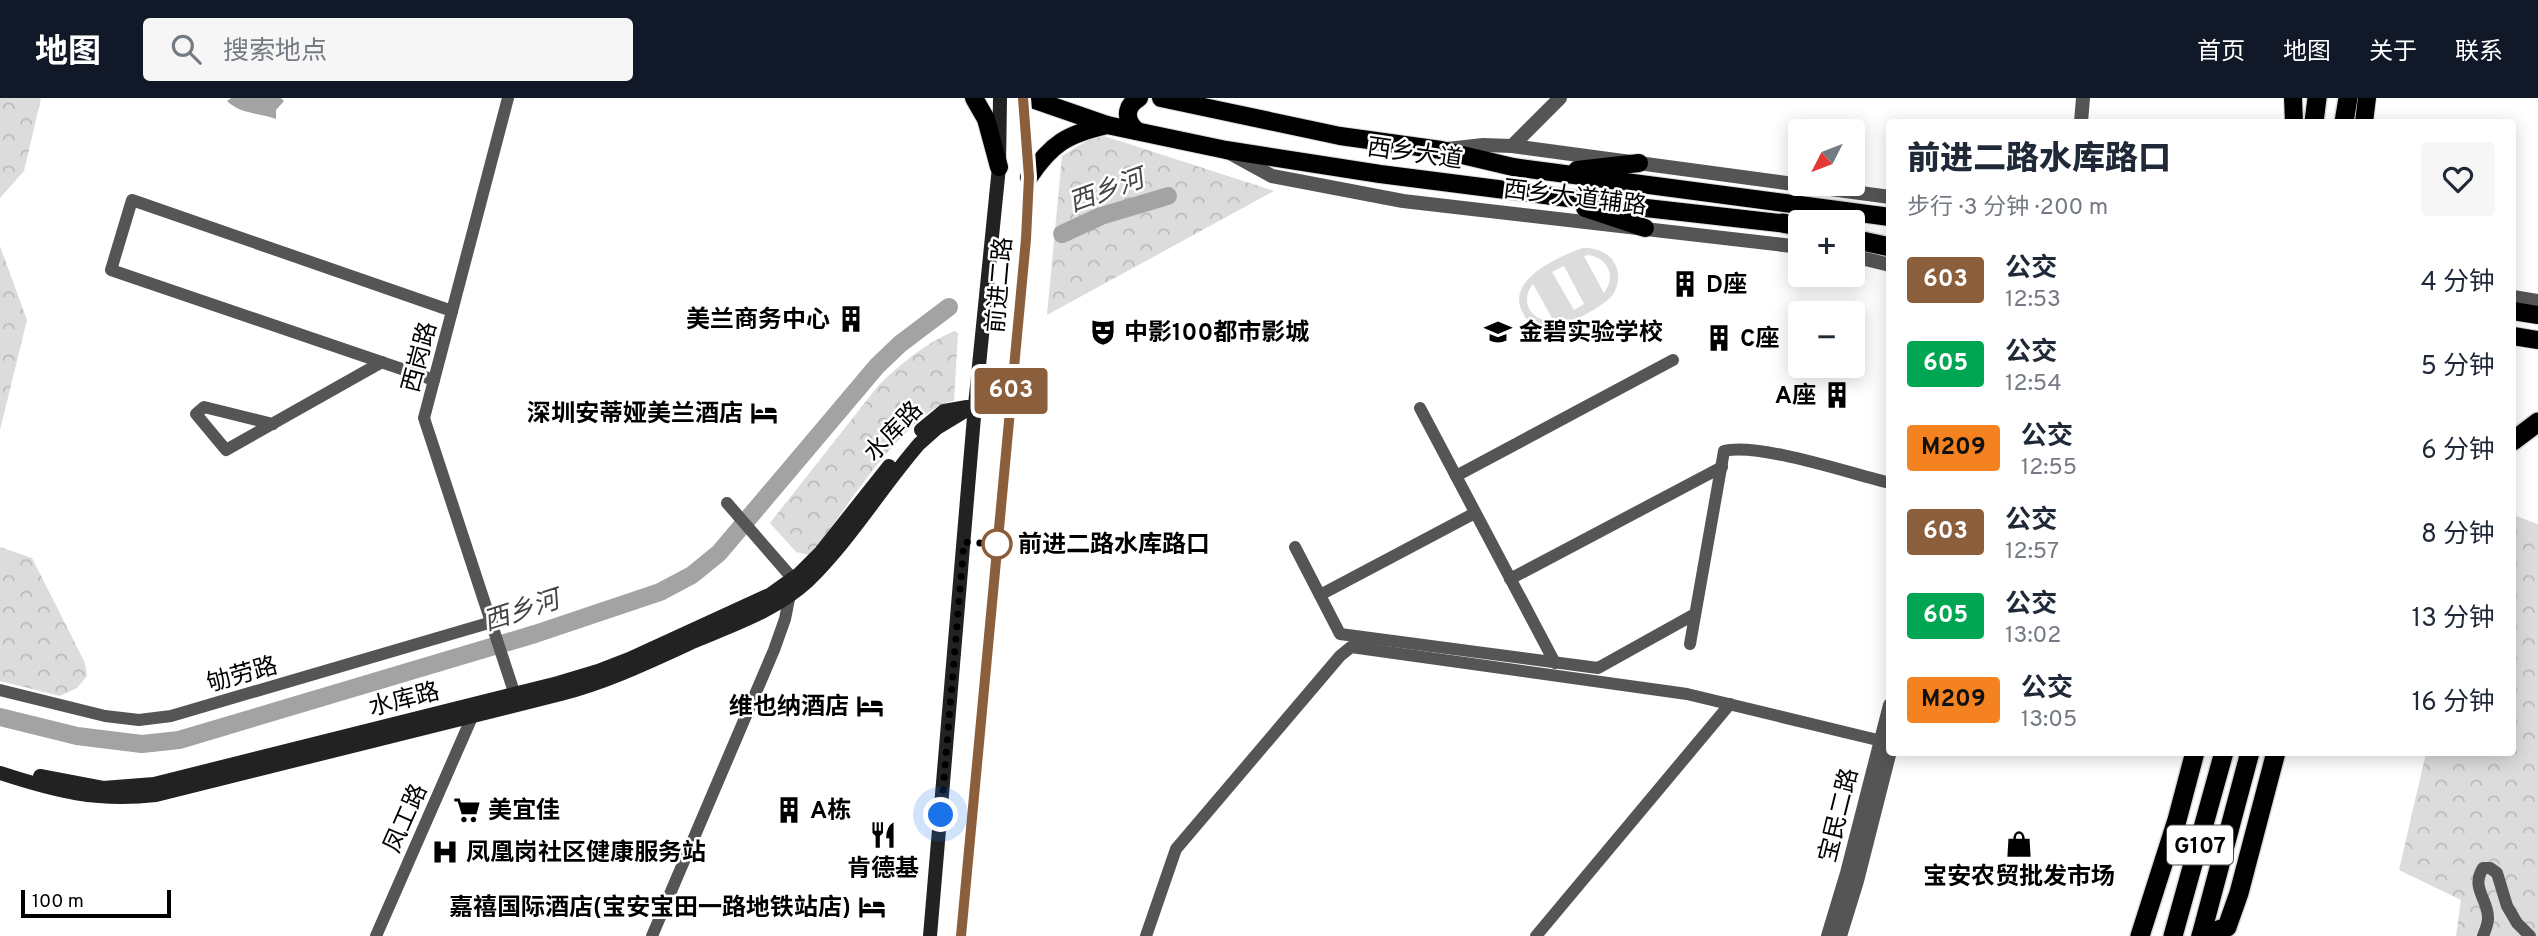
<!DOCTYPE html>
<html lang="zh">
<meta charset="utf-8">
<style>
:root{--surface:#fff;--page:#f6f6f7;--text:#1f2937;--muted:#747a83;--accent:#111827}
body{margin:0;font-family:Overpass,"Noto Sans SC",sans-serif;background:var(--page);color:var(--text);height:100vh;display:flex;flex-direction:column;font-size:26px;white-space:nowrap}
*{box-sizing:border-box;margin:0}
p{font-size:23px;color:var(--muted)}
.icon{flex:none;width:38px;height:38px;fill:none;stroke:currentColor;stroke-width:2;stroke-linecap:round;stroke-linejoin:round}
.map{position:relative;flex:1;overflow:hidden}
.sheet{position:absolute;left:1886px;top:21px;width:630px;height:637px;display:flex;flex-direction:column;background:var(--surface);border-radius:7px;box-shadow:0 4px 18px #0003}
.sheet>*{flex:none}
.badge{padding:0 14px;border-radius:5px;font-size:24px;line-height:46px}
.needle{width:46px;rotate:228deg}
.fabs{position:absolute;left:1788px;top:21px;display:grid;gap:14px}
.fabs a{display:grid;place-items:center;width:77px;height:77px;border-radius:7px;background:var(--surface);box-shadow:0 4px 18px #0003;font-size:35px}
.scale{position:absolute;left:21px;bottom:18px;width:150px;box-sizing:border-box;padding-left:7px;border:4px solid #000;border-top:0;font-size:19px;line-height:24px;white-space:nowrap;color:#000;-webkit-text-stroke:5px #fff;paint-order:stroke}
.you{position:absolute;width:35px;height:35px;margin:-18px;border:5px solid #fff;border-radius:50%;background:#1a73e8;box-shadow:0 0 0 10px #1a73e833}
.map>.badge{position:absolute;translate:-50% -50%;box-shadow:0 0 0 4px #fff}
.round{display:grid;place-items:center;flex:none;width:74px;height:74px;border-radius:7px;background:var(--page)}
.head{display:flex;align-items:center;justify-content:space-between;height:119px;padding:0 21px}
h1{font-size:33px;font-weight:800;line-height:52px}
ul{padding:0;list-style:none}
li{display:flex;align-items:center;gap:21px;height:84px;padding:0 21px}
li div{flex:1}
li b{display:block;font-size:26px}
li em{font-style:normal}
li .badge{min-width:77px;font-weight:700;text-align:center}
header{display:flex;align-items:center;gap:42px;box-sizing:border-box;height:98px;padding:0 35px;background:var(--accent);color:#fff}
header strong{font-size:33px}
nav{display:flex;gap:38px;margin-inline-start:auto;font-size:24px}
.search{width:490px;height:63px;background:var(--page);display:flex;align-items:center;gap:18px;box-sizing:border-box;padding:0 24px;border-radius:7px;color:var(--muted);font-size:26px}
.map>svg:first-child{display:block}
</style>
<header>
<strong>地图</strong>
<div class="search"><svg class="icon" aria-label="search" viewBox="0 0 24 24"><circle cx="10" cy="10" r="6"/><path d="M15 15l6 6"/></svg>搜索地点</div>
<nav><a>首页</a><a>地图</a><a>关于</a><a>联系</a></nav>
</header>
<div class="map">
<svg width="2538" height="838" viewBox="0 0 2538 838">
<defs>
<pattern id="park-crowns" width="20" height="18" patternUnits="userSpaceOnUse" patternTransform="scale(1.75)"><rect width="20" height="18" fill="#dcdcdc"/><path d="M2 6a3 3 0 1 1 6 0M12 15a3 3 0 1 1 6 0" fill="none" stroke="#bbb"/></pattern>
</defs>
<rect width="100%" height="100%" fill="#fff"/>
<path fill="#dcdcdc" fill-rule="evenodd" d="M1582,150C1599,149 1615,157 1618,175C1619,184 1616,194 1610,200C1599,211 1557,234 1542,230C1532,228 1526,222 1522,213C1506,181 1559,159 1582,150ZM1589,157C1609,161 1616,179 1604,195L1584,158ZM1564,168L1584,206L1574,212L1552,174ZM1533,186L1553,222V223C1531,224 1519,203 1533,186Z"/>
<g fill="url(#park-crowns)">
<polygon points="0,0 41,0 24,73 0,100"/>
<polygon points="1098,36 1274,93 1047,217 1062,58"/>
<polygon points="0,148 27,222 0,332"/>
<path d="M954,233L958,235L954,303C910,308 842,416 814,453L809,457L796,454L770,425L878,288C900,266 926,245 954,233Z"/>
<polygon points="2513,417 2538,426 2538,838 2456,838 2461,802 2399,772 2426,655 2513,654"/>
<polygon points="0,449 32,460 85,565 87,578 77,590 60,598 0,583"/>
</g>
<path fill="#a3a3a3" d="M231,0H281L284,3L276,12V21C259,15 240,16 227,3Z"/>
<g fill="none" stroke-linecap="round" stroke-linejoin="round">
<g stroke="#a3a3a3" stroke-width="18">
<polyline points="1062,136 1101,118 1168,98"/>
<polyline points="0,619 77,638 142,646 179,642 535,536 660,494 692,477 719,455 877,268 900,246 949,209"/>
</g>
<defs>
<g id="primary">
<polyline points="974,0 986,21 999,69"/>
<polyline points="1029,0 1107,27 1226,52 1380,76 1646,110 1797,127"/>
<polyline points="1161,0 1340,38 1441,52 1513,69 1890,119"/>
<polyline points="2293,0 2294,24"/>
<polyline points="2364,24 2367,0"/>
<path d="M1137,33C1125,23 1124,9 1139,0"/>
<polyline points="1577,72 1639,65"/>
<path d="M1029,79C1051,46 1067,36 1107,27"/>
<polyline points="1585,110 1645,130"/>
<polyline points="2513,213 2538,217"/>
<polyline points="2513,238 2538,242"/>
</g>
<g id="trunk">
<polyline points="2314,24 2317,0"/>
<polyline points="2344,24 2348,0"/>
<polyline points="1783,125 1801,129"/>
<polyline points="1853,141 1890,149"/>
<polyline points="2513,343 2538,324"/>
<polyline points="2140,838 2177,722 2195,654"/>
<polyline points="2173,838 2224,654"/>
<polyline points="2201,838 2227,829 2239,795 2276,654"/>
<polyline points="2201,838 2250,654"/>
</g>
</defs>
<use href="#primary" stroke="#dbdbdb" stroke-width="20"/>
<use href="#trunk" stroke="#dbdbdb" stroke-width="22"/>
<g stroke="#555" stroke-width="12">
<polyline points="508,0 424,320 517,603"/>
<polyline points="434,282 111,172 132,102 452,213"/>
<polyline points="1420,310 1555,565"/>
<polyline points="273,326 204,309 196,316 226,352 382,264"/>
<polyline points="1456,378 1673,262"/>
<polyline points="1295,449 1340,536 1598,570 1695,516"/>
<polyline points="1510,481 1722,369"/>
<polyline points="1320,497 1475,415"/>
<path d="M1690,546L1724,353C1758,344 1852,376 1890,385"/>
<polyline points="0,592 105,618 139,622 171,618 492,524"/>
<polyline points="376,838 472,619"/>
<polyline points="652,838 774,552 785,521 793,481 727,405"/>
<polyline points="1146,838 1176,751 1340,558 1351,549 1687,596 1890,645"/>
<polyline points="1536,838 1730,606"/>
<path d="M2483,838C2485,833 2488,826 2488,821C2489,801 2470,791 2483,770H2490L2497,775L2507,808L2517,825L2530,838"/>
</g>
<g stroke="#555" stroke-width="14">
<polyline points="2081,24 2083,0"/>
<polyline points="1512,48 1560,0"/>
<polyline points="1447,51 1483,47 1512,48 1890,99"/>
<polyline points="1230,55 1272,78 1403,103 1801,149"/>
<polyline points="1853,158 1890,167"/>
<polyline points="2513,199 2538,203"/>
<polyline points="1828,838 1847,775 1890,607"/>
<polyline points="1840,838 1857,783 1890,653"/>
</g>
<g stroke="#222" stroke-width="14">
<polyline points="921,332 944,313 967,309"/>
<path d="M0,675C55,693 97,704 156,697L561,596C608,584 651,563 695,543C733,527 777,512 808,483C850,442 881,390 919,346L937,330L975,307"/>
<polyline points="40,678 103,690 154,686 558,585 598,573 629,561 771,496 799,476 820,455 889,368"/>
<polyline points="930,838 975,307 999,69 1000,0"/>
<polyline points="961,838 1026,141 1029,79 1023,0"/>
</g>
<use href="#primary" stroke="#000" stroke-width="18"/>
<use href="#trunk" stroke="#000" stroke-width="19"/>
</g>
<g fill="none" stroke-linecap="round" stroke-linejoin="round">
<defs>
<polyline id="line" points="961,838 1026,141 1029,79 1023,0"/>
</defs>
<use href="#line" stroke="#fff" stroke-width="16"/>
<use href="#line" stroke="#8b5e3c" stroke-width="10"/>
<polyline stroke="#000" stroke-width="7" stroke-dasharray="0 12.6" points="941,717 964,444 997,446"/>
</g>
<defs>
<symbol id="building-bare" viewBox="-9 -9 18 18"><path d="M-4-6H4V6H1V3H-1V6H-4ZM-2.5-4.3h1.7v1.8h-1.7ZM.8-4.3h1.7v1.8H.8ZM-2.5-1h1.7V.8h-1.7ZM.8-1h1.7V.8H.8Z" fill="#000" stroke="#fff" stroke-width="2.5" paint-order="stroke"/></symbol>
<symbol id="theatre-bare" viewBox="-9 -9 18 18"><path d="M-5-5.5Q0-4 5-5.5V0Q5 5 0 6Q-5 5-5 0ZM-3.3-2.5H-1v1.5H-3.3ZM1-2.5H3.3v1.5H1ZM-2.8 1Q0 5.5 2.8 1Z" fill="#000" stroke="#fff" stroke-width="2.5" paint-order="stroke"/></symbol>
<symbol id="school-bare" viewBox="-9 -9 18 18"><path d="M0-5L7-2L0 1L-7-2ZM-4 1L0 2.5L4 1V4Q0 6-4 4Z" fill="#000" stroke="#fff" stroke-width="2.5" paint-order="stroke"/></symbol>
<symbol id="hotel-bare" viewBox="-9 -9 18 18"><path d="M-6-4.5h1.5V1H6V5H4.5V3h-9V5H-6ZM-4 0a1.8 1.8 0 1 1 3.6 0ZM.5 0V-2.5h3Q6-2.5 6 0Z" fill="#000" stroke="#fff" stroke-width="2.5" paint-order="stroke"/></symbol>
<symbol id="supermarket-bare" viewBox="-9 -9 18 18"><path d="M-6-5.5h2.5l.6 2H6L4.5 2H-2.5L-4.4-4H-6ZM-1.5 3.2a1.3 1.3 0 1 0 .1 0ZM3 3.2a1.3 1.3 0 1 0 .1 0Z" fill="#000" stroke="#fff" stroke-width="2.5" paint-order="stroke"/></symbol>
<symbol id="restaurant-bare" viewBox="-9 -9 18 18"><path d="M-5-6h1v4h1v-4h1v4h1v-4h1v5L-1.5 .5V6h-2V.5L-5-1ZM5-6V6H3V1.5H1.5Q1.5-4 5-6Z" fill="#000" stroke="#fff" stroke-width="2.5" paint-order="stroke"/></symbol>
<symbol id="shop-bare" viewBox="-9 -9 18 18"><path d="M-5-2.5h2.3a2.7 3.5 0 0 1 5.4 0H5L5.5 6h-11ZM-1.5-2.5h3a1.5 2.3 0 0 0-3 0Z" fill="#000" stroke="#fff" stroke-width="2.5" paint-order="stroke"/></symbol>
<symbol id="hospital-bare" viewBox="-9 -9 18 18"><path d="M-5-5h3v3.5h4V-5h3V5h-3V1.5h-4V5h-3Z" fill="#000" stroke="#fff" stroke-width="2.5" paint-order="stroke"/></symbol>
</defs>
<g fill-rule="evenodd">
<use href="#building-bare" x="1666" y="167" width="38" height="38"/>
<use href="#building-bare" x="832" y="202" width="38" height="38"/>
<use href="#theatre-bare" x="1084" y="215" width="38" height="38"/>
<use href="#school-bare" x="1479" y="215" width="38" height="38"/>
<use href="#building-bare" x="1700" y="221" width="38" height="38"/>
<use href="#building-bare" x="1818" y="278" width="38" height="38"/>
<use href="#hotel-bare" x="745" y="296" width="38" height="38"/>
<use href="#hotel-bare" x="851" y="589" width="38" height="38"/>
<use href="#supermarket-bare" x="448" y="693" width="38" height="38"/>
<use href="#building-bare" x="770" y="693" width="38" height="38"/>
<use href="#restaurant-bare" x="864" y="718" width="38" height="38"/>
<use href="#shop-bare" x="2000" y="727" width="38" height="38"/>
<use href="#hospital-bare" x="426" y="735" width="38" height="38"/>
<use href="#hotel-bare" x="853" y="790" width="38" height="38"/>
</g>
<circle fill="#fff" stroke="#8b5e3c" stroke-width="3.5" cx="997" cy="446" r="14"/>
<g text-anchor="middle" stroke-width="5" stroke-linejoin="round" paint-order="stroke">
<rect fill="#fff" stroke="#4c4c4c" stroke-width="2" x="2167" y="727.5" width="66" height="39" rx="5"/>
<g font-size="23" font-weight="bold" fill="#000">
<text x="2200" y="755">G107</text>
</g>
<g font-size="24" fill="#000" stroke="#fff">
<text transform="translate(1415 55) rotate(8)" y="8">西乡大道</text>
<text transform="translate(1575 99) rotate(7)" y="8">西乡大道辅路</text>
<text transform="translate(999 187) rotate(-85)" y="8">前进二路</text>
<text transform="translate(419 259) rotate(-75)" y="8">西岗路</text>
<text transform="translate(893 333) rotate(-46)" y="8">水库路</text>
<text transform="translate(242 576) rotate(-16)" y="8">劬劳路</text>
<text transform="translate(404 601) rotate(-14)" y="8">水库路</text>
<text transform="translate(1838 717) rotate(-76)" y="8">宝民二路</text>
<text transform="translate(405 720) rotate(-66)" y="8">凤工路</text>
</g>
<g font-size="24" font-weight="bold" fill="#000" stroke="#fff" text-anchor="start">
<text x="1706" y="194">D座</text>
<text x="830" y="229" text-anchor="end">美兰商务中心</text>
<text x="1124" y="242">中影100都市影城</text>
<text x="1519" y="242">金碧实验学校</text>
<text x="1740" y="248">C座</text>
<text x="1816" y="305" text-anchor="end">A座</text>
<text x="743" y="323" text-anchor="end">深圳安蒂娅美兰酒店</text>
<text x="849" y="616" text-anchor="end">维也纳酒店</text>
<text x="488" y="720">美宜佳</text>
<text x="810" y="720">A栋</text>
<text x="466" y="762">凤凰岗社区健康服务站</text>
<text x="883" y="778" text-anchor="middle">肯德基</text>
<text x="2019" y="786" text-anchor="middle">宝安农贸批发市场</text>
<text x="851" y="817" text-anchor="end">嘉禧国际酒店(宝安宝田一路地铁站店)</text>
</g>
<g font-size="24" font-weight="bold" fill="#000" stroke="#fff" text-anchor="start">
<text x="1018" y="454">前进二路水库路口</text>
</g>
<g font-size="26" font-style="italic" fill="#444" stroke="#fff">
<text transform="translate(1106 92) rotate(-20)" y="9">西乡河</text>
<text transform="translate(521 512) rotate(-18)" y="9">西乡河</text>
</g>
</g>
</svg>
<div class="fabs">
<a><svg class="needle" viewBox="-14 -14 28 28"><path d="M0-13l5 13h-10z" fill="#e53935"/><path d="M0 13l5-13h-10z" fill="#747a83"/></svg></a>
<a>+</a>
<a>−</a>
</div>
<div class="scale">100 m</div>
<div class="you" style="left:941px;top:717px"></div>
<b class="badge" style="left:1011px;top:293px;background:#8b5e3c;color:#fff">603</b>
<section class="sheet">
<div class="head"><div><h1>前进二路水库路口</h1><p>步行 · 3 分钟 · 200 m</p></div><a class="round"><svg class="icon" aria-label="heart" viewBox="0 0 24 24"><path d="M12 20l-8-8c-3-5 5-10 8-4 3-6 11-1 8 4z"/></svg></a></div>
<ul>
<li><span class="badge" style="background:#8b5e3c;color:#fff">603</span><div><b>公交</b><p>12:53</p></div><em>4 分钟</em></li>
<li><span class="badge" style="background:#00a651;color:#fff">605</span><div><b>公交</b><p>12:54</p></div><em>5 分钟</em></li>
<li><span class="badge" style="background:#f58220;color:#111">M209</span><div><b>公交</b><p>12:55</p></div><em>6 分钟</em></li>
<li><span class="badge" style="background:#8b5e3c;color:#fff">603</span><div><b>公交</b><p>12:57</p></div><em>8 分钟</em></li>
<li><span class="badge" style="background:#00a651;color:#fff">605</span><div><b>公交</b><p>13:02</p></div><em>13 分钟</em></li>
<li><span class="badge" style="background:#f58220;color:#111">M209</span><div><b>公交</b><p>13:05</p></div><em>16 分钟</em></li>
</ul>
</section>
</div>
